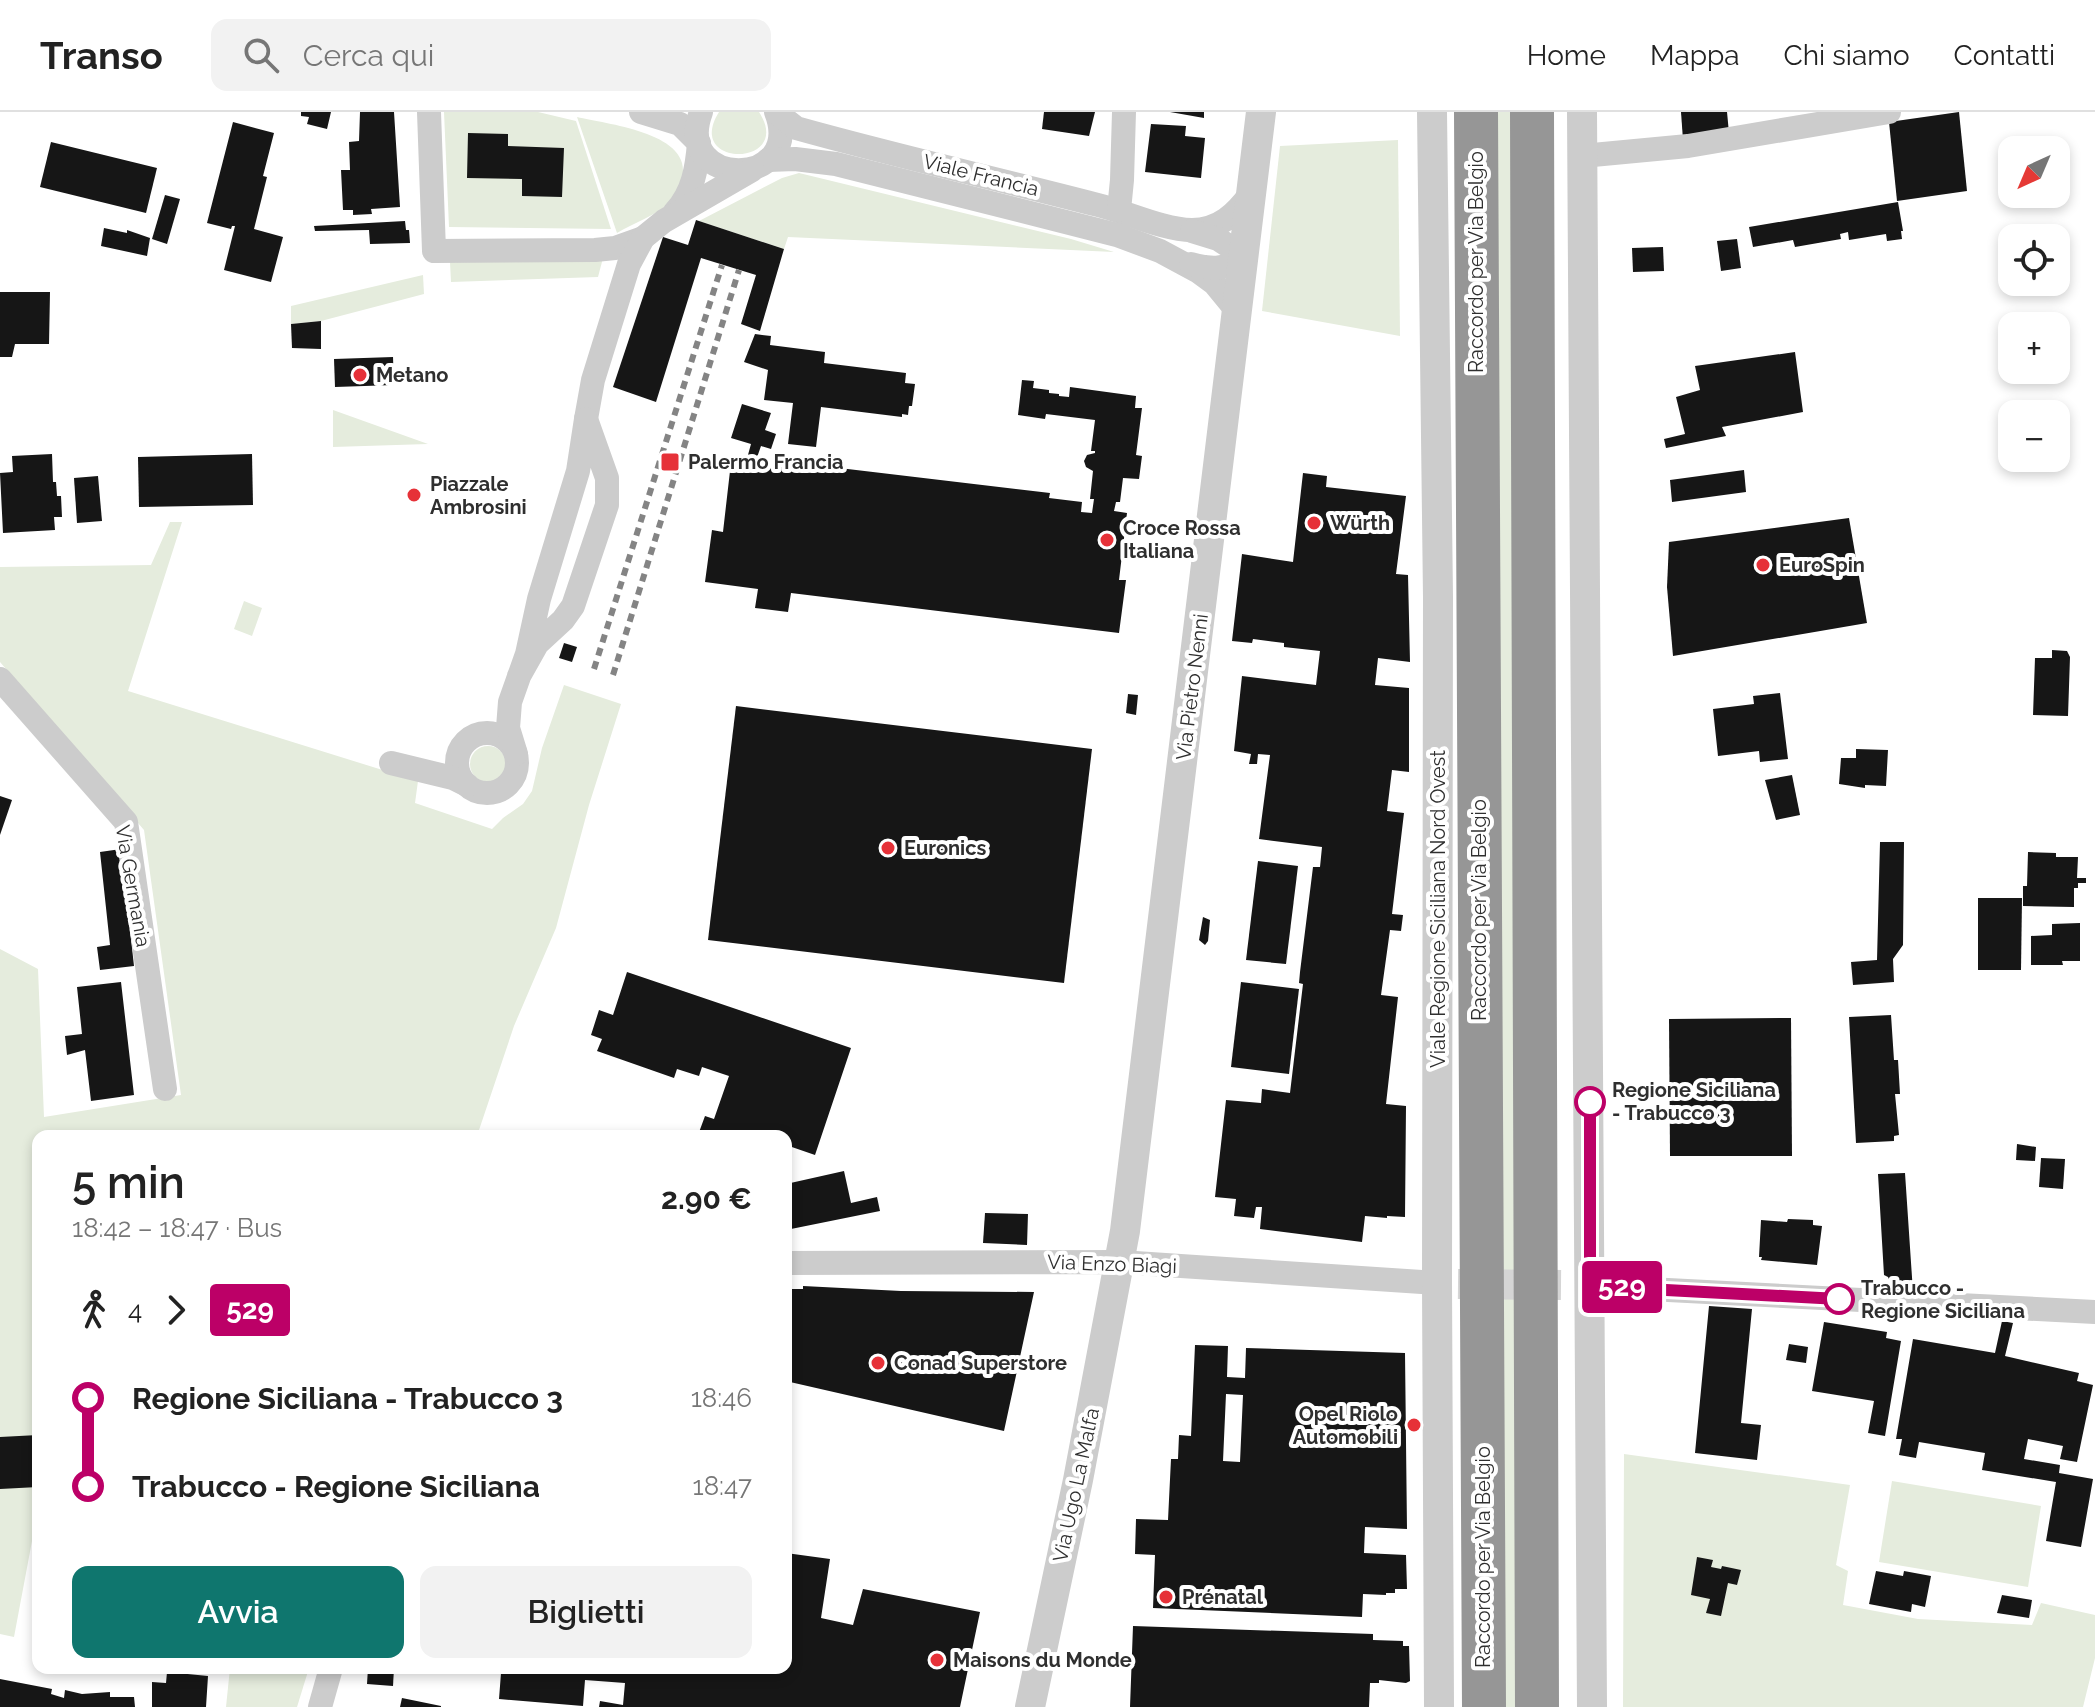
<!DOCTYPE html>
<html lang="it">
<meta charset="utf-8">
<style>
:root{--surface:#fff;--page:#f2f2f2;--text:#222;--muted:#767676;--line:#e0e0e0;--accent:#0f766e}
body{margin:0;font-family:Raleway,sans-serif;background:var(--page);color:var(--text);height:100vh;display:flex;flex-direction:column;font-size:30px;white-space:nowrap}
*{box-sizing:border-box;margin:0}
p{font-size:26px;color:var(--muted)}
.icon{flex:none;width:44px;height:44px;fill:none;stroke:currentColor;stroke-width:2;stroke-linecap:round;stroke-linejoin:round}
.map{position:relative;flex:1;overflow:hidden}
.panel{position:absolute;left:32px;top:1018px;width:760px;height:544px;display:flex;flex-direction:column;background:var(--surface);border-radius:16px;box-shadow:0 4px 12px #0003}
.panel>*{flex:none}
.badge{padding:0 16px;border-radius:6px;font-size:28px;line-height:52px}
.needle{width:52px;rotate:224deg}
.tools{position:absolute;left:1998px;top:24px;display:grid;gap:16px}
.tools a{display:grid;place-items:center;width:72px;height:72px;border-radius:16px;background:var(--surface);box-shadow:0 4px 12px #0003;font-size:40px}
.map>.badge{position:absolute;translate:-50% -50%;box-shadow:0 0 0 4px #fff}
.legs{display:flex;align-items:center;gap:12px;height:88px;padding:0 40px;font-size:26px}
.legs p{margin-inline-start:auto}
.summary{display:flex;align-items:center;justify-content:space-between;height:136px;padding:0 40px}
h1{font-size:44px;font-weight:600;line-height:60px}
.cta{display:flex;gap:16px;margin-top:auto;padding:16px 40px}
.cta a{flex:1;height:92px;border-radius:16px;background:var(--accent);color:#fff;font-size:32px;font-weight:600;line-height:92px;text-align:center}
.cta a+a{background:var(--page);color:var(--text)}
ul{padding:0 40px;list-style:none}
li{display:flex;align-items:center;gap:28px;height:88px;font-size:30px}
li i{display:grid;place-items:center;width:12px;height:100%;margin:0 10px;background:currentColor}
li i::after{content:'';width:20px;height:20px;margin:-10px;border:6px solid;border-radius:50%;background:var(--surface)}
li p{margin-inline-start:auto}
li:first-child i{background:linear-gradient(#0000 50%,currentColor 0)}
li:last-child i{background:linear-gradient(currentColor 50%,#0000 0)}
header{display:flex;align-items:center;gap:48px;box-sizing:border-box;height:112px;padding:0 40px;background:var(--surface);border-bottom:2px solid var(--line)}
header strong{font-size:38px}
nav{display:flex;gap:44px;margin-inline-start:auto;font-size:28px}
.search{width:560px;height:72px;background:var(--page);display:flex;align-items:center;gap:20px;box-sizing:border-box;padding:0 28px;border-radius:16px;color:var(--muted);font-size:30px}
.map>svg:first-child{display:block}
</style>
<header>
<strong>Transo</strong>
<div class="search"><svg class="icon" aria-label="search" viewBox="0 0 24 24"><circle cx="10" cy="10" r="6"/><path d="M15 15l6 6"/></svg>Cerca qui</div>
<nav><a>Home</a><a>Mappa</a><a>Chi siamo</a><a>Contatti</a></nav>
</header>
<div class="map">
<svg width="2095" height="1595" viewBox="0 0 2095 1595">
<rect width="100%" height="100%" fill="#fff"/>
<g fill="#e5ecdd">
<polygon points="444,0 538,0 576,9 611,117 449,115"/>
<path d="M719,0H759C795,55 683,57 719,0Z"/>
<polygon points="1497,0 1517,0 1523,1595 1497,1595"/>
<path d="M577,5C606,12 688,20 683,62C681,72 679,82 671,90C656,103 634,111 617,121Z"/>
<polygon points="1398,28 1400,224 1262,199 1280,34"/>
<polygon points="799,61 1071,127 1114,140 788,125 784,137 699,109 782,66"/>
<polygon points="603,146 598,165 451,170 450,150"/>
<polygon points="423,163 424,182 321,209 291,212 291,194"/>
<polygon points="333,298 428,332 333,335"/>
<polygon points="170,410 182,410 128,579 418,669 415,691 492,717 503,706 523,692 532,679 542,636 564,573 621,592 589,693 556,816 514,914 477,1024 38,1024 38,1397 14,1525 0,1522 0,837 38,857 44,1005 181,983 144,718 0,550 0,455 151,453"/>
<polygon points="244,489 262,496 252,524 234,517"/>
<circle cx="488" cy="652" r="18"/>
<polygon points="1624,1342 1850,1373 1836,1453 1848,1459 1843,1493 1918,1507 2032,1513 2041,1491 2095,1503 2095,1546 2083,1595 1623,1595"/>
<polygon points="1892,1369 2041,1394 2028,1475 1879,1450"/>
<polygon points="230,1556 309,1556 297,1595 226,1595"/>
</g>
<g fill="#161616" fill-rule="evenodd">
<polygon points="301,0 331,0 327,17 307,12 309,5 301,4"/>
<polygon points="360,0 394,0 400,95 371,97 372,102 353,103 353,98 343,98 341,58 350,58 349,30 359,29"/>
<polygon points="1044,0 1095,0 1089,24 1042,17"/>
<polygon points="1170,0 1204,0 1204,6"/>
<polygon points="1681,0 1727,0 1729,21 1683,28"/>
<polygon points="1959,0 1967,79 1897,89 1889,10"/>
<polygon points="233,10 274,21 263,64 267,65 254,117 283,125 271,170 224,158 235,114 232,114 231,117 207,111"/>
<polygon points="1151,12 1186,14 1185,24 1205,26 1201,66 1145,60"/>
<polygon points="468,21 508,22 508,34 564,36 562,85 522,84 522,67 467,66"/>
<polygon points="51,30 157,56 146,101 40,75"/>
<polygon points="165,83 180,87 167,132 152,127"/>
<polygon points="1898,90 1903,119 1901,119 1902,127 1887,129 1886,122 1849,128 1848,120 1840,122 1841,127 1795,135 1793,128 1753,135 1749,115"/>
<polygon points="696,108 784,137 760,219 741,212 756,163 701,146 656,290 613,275 663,125 688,133"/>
<polygon points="405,109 406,118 409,118 410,131 370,132 369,118 315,119 314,114"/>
<polygon points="104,116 127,121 127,118 150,126 147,144 101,134"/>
<polygon points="1737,127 1741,156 1721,159 1717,129"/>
<polygon points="1663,135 1664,159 1633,160 1632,136"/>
<polygon points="0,180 50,180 49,232 15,232 12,245 0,245"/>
<polygon points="321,209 321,237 292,236 291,212"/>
<polygon points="755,222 771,224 770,233 825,240 824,251 906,261 905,271 915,272 912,294 909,294 908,303 902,302 902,305 821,295 816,335 788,332 793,291 764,288 768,258 744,250"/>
<polygon points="1795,240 1803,300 1722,315 1726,324 1666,336 1664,327 1685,322 1676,285 1700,278 1695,254"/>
<polygon points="393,245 394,273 335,275 334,247"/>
<polygon points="1022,268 1034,269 1033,276 1049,278 1049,281 1059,282 1059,284 1069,285 1070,275 1136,284 1135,296 1142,296 1136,343 1142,344 1139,367 1123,366 1120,390 1116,390 1114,399 1127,401 1119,468 1126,468 1119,521 791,481 788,500 755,496 758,477 705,470 712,418 723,420 730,359 743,361 751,332 731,326 742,292 771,301 765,318 776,322 771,337 761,334 754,354 771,356 772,348 1050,381 1049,386 1082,390 1081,400 1092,401 1094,387 1090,387 1093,359 1086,355 1084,349 1087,343 1095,341 1095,339 1091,339 1095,308 1046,302 1045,307 1018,303"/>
<polygon points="52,342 53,370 56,370 57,384 61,384 62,405 54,405 55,418 3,421 0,361 13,360 12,344"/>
<polygon points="252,342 253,393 139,395 138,345"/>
<polygon points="1744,358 1746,380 1672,390 1670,368"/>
<polygon points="1303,361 1327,364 1326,375 1406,384 1396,462 1408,463 1410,550 1378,546 1375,573 1409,576 1409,660 1392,658 1387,699 1404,701 1392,802 1403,803 1401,819 1390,818 1381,883 1398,885 1386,992 1406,994 1405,1105 1387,1104 1387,1106 1365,1104 1362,1130 1260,1117 1262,1095 1256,1095 1254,1106 1234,1104 1236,1087 1215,1085 1226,988 1261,991 1262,977 1290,981 1303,872 1299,871 1300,860 1313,755 1320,755 1322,735 1259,727 1270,643 1258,642 1257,652 1249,652 1251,642 1234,639 1242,564 1316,573 1320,539 1284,535 1284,531 1253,527 1252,531 1232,529 1242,442 1293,450"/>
<polygon points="98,364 102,409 77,411 74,366"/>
<polygon points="1849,406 1867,511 1673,544 1667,475 1669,430"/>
<polygon points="564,531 577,535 572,550 559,546"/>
<polygon points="2052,538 2067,539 2070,545 2068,604 2033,603 2035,546 2052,546"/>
<polygon points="1780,581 1788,647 1760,650 1759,639 1718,644 1713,597 1754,592 1753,584"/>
<polygon points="1128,582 1138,583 1136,603 1126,601"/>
<polygon points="736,594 1092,637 1064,871 708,828"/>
<polygon points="1856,637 1888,638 1886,674 1865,673 1865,676 1839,672 1841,646 1856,646"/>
<polygon points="1792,663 1800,703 1776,708 1765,668"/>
<polygon points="0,684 12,688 0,723"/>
<polygon points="1880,730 1904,730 1903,833 1893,847 1894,870 1853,873 1851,850 1877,848"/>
<polygon points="121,737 134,854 100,858 97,835 110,833 100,740"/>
<polygon points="2028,740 2056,741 2056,745 2078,745 2077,766 2086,766 2086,771 2078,771 2078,776 2074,776 2074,795 2023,794 2023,774 2027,774"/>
<polygon points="1258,749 1298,754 1286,852 1246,848"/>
<polygon points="1978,786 2022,786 2021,858 1978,858"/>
<polygon points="1203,805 1210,808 1208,829 1205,833 1199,828"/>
<polygon points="2080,811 2080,849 2062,849 2063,853 2031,853 2031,824 2052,823 2052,812"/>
<polygon points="627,860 851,936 815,1043 786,1033 786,1024 698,1023 705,1004 714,1007 729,964 702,955 699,964 677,957 674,966 597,939 602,927 591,923 599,898 613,903"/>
<polygon points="121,870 134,983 91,989 85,938 67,943 65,924 82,922 77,875"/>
<polygon points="1241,870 1299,877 1289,962 1231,955"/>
<polygon points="1891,903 1894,948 1898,948 1900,982 1895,982 1899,1023 1894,1024 1894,1029 1856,1031 1849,905"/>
<polygon points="1791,906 1792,1044 1670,1044 1669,907"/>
<polygon points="2017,1032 2036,1035 2035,1049 2016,1048"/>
<polygon points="2041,1046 2065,1047 2063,1077 2039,1075"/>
<polygon points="844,1059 851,1091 877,1085 880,1099 786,1118 786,1072"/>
<polygon points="1905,1061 1913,1180 1894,1178 1888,1165 1884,1163 1878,1062"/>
<polygon points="985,1101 1028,1102 1027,1133 983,1131"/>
<polygon points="1788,1107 1813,1108 1813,1113 1822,1114 1817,1153 1761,1148 1762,1145 1759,1145 1761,1108 1787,1110"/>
<polygon points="803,1174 901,1179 1034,1180 1004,1319 790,1270 786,1284 786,1177 803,1177"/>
<polygon points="1709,1194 1752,1197 1741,1311 1761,1313 1757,1348 1695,1341"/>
<polygon points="2002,1209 2013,1211 2005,1244 2079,1261 2077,1269 2093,1273 2077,1350 2060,1347 2063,1334 2028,1327 2024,1347 2060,1353 2059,1361 2093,1367 2081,1435 2046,1429 2056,1370 1982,1358 1985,1341 1919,1330 1916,1346 1899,1343 1902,1327 1896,1327 1913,1227 1995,1241"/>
<polygon points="1824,1210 1887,1220 1886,1226 1901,1229 1885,1324 1868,1321 1874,1289 1812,1279"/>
<polygon points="1789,1232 1808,1235 1806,1251 1786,1248"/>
<path d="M1195,1233L1228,1234L1227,1265L1245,1266L1246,1236L1405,1241L1407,1417L1365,1415L1364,1441L1406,1443L1407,1477H1395V1481H1386V1483L1363,1482L1362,1505L1153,1496L1155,1443L1135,1442L1136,1407L1168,1408L1171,1347H1178L1179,1323L1191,1324ZM1226,1282L1243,1283L1240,1350L1223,1349Z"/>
<polygon points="38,1323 38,1375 0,1377 0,1325"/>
<polygon points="786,1441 830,1447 821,1506 853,1513 863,1477 980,1500 960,1595 599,1595 600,1589 623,1593 625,1571 585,1568 583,1594 499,1587 501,1561 495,1561 496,1556 786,1556"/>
<polygon points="1697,1445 1713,1448 1711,1455 1721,1457 1722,1454 1741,1458 1737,1473 1728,1471 1721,1504 1706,1501 1710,1487 1691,1483"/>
<polygon points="1876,1459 1903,1464 1904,1459 1931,1464 1925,1495 1912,1492 1911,1500 1869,1492"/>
<polygon points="2002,1483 2032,1488 2029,1506 1997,1501"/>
<polygon points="1133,1514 1373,1522 1373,1528 1403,1529 1403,1534 1409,1534 1410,1569 1406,1571 1379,1568 1379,1571 1370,1571 1369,1595 1130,1595"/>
<polygon points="368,1556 394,1556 393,1574 367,1572"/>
<polygon points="167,1560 208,1564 206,1595 152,1595 152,1570 166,1571"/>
<polygon points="0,1567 52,1577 51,1582 64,1586 65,1578 82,1582 110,1580 110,1585 134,1585 135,1595 0,1595"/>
<polygon points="402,1586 441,1594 441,1595 400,1595"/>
</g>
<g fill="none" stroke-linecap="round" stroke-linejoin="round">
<polyline stroke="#d5d5d5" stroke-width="30" stroke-dasharray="30 15" stroke-linecap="butt" points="1458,1172 1561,1173"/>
<g stroke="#ccc" stroke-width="24">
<polyline points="429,0 434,139 595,138 615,136 643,126"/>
<path d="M641,0L680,12L699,31C697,56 693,81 675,100"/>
<path d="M701,0C672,78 806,77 776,0"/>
<path d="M777,1L796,16C896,44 998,67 1098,93C1126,100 1164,118 1192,118C1219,118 1236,102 1251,81"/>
<polyline points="1582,44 1688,34 1889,0"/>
<polyline points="768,48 795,47 836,52 1117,123 1160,139 1199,160 1214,171 1237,199"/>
<polyline points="1119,98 1122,68 1124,0"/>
<path d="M1191,152C1213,158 1225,158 1244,144L1218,127L1192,119"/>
<polyline points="586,307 593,268 629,152 643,126 664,109 752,58"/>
<polyline points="0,567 126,710 165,977"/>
<circle cx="487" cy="651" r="30"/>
<polyline points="516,642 508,616 510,590 527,542 539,487 578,359 586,307 607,366 607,393 573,494 563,508 537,532 519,564"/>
<polyline points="391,651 453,666 467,673"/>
<polyline points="786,1151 1120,1150 1437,1171"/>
<polyline points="1590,1174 2095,1200"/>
<polyline points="320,1595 331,1556"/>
</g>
<g stroke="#ccc" stroke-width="30">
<polyline points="1432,0 1438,485 1437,1171 1439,1595"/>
<polyline points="1582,0 1592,1595"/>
<polyline points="1030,1595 1078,1368 1125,1119 1261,0"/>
</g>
<g stroke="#969696" stroke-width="44">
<polyline points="1476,0 1484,1595"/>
<polyline points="1532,0 1537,1595"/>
</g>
<g stroke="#848484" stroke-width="6" stroke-dasharray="8 6" stroke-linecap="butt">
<polyline points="594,557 722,153"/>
<polyline points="613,563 739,158"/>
</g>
</g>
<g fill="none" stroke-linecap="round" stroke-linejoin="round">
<defs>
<polyline id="line-1" points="1590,990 1590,1174 1839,1187"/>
</defs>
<use href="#line-1" stroke="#fff" stroke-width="18"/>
<use href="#line-1" stroke="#bc0067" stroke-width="12"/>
</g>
<g fill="#e63138" stroke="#fff" stroke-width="3">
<circle cx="360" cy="263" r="8"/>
<rect x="660" y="340" width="20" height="20" rx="4"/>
<circle cx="414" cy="383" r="8"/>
<circle cx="1314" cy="411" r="8"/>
<circle cx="1107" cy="428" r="8"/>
<circle cx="1763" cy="453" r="8"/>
<circle cx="888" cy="736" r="8"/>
<circle cx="878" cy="1251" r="8"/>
<circle cx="1414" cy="1313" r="8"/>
<circle cx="1166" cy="1485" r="8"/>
<circle cx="937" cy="1548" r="8"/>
</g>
<g fill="#fff" stroke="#bc0067" stroke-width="4">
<circle cx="1590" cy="990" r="14"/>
<circle cx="1839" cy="1187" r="14"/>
</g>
<g text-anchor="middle" stroke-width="8" stroke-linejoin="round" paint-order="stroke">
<g font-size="20" fill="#2f2f2f" stroke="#fff">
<text transform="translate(981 63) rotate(14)" y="7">Viale Francia</text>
<text transform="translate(1476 150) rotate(-90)" y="7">Raccordo per Via Belgio</text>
<text transform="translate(1192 575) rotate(-83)" y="7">Via Pietro Nenni</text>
<text transform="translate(133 774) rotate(80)" y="7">Via Germania</text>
<text transform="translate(1438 797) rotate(-90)" y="7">Viale Regione Siciliana Nord Ovest</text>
<text transform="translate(1479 798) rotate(-90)" y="7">Raccordo per Via Belgio</text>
<text transform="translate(1112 1152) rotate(2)" y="7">Via Enzo Biagi</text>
<text transform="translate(1076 1373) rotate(-78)" y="7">Via Ugo La Malfa</text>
<text transform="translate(1483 1445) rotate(-90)" y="7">Raccordo per Via Belgio</text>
</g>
<g font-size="20" font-weight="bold" fill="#2f2f2f" stroke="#fff" text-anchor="start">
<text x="376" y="270">Metano</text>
<text x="688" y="357">Palermo Francia</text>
<text x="430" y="379">Piazzale<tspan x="430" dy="23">Ambrosini</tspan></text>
<text x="1330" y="418">Würth</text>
<text x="1123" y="423">Croce Rossa<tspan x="1123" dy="23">Italiana</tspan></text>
<text x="1779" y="460">EuroSpin</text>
<text x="904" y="743">Euronics</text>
<text x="894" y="1258">Conad Superstore</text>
<text x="1398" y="1309" text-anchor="end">Opel Riolo<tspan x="1398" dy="23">Automobili</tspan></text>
<text x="1182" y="1492">Prénatal</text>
<text x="953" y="1555">Maisons du Monde</text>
</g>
<g font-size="20" font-weight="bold" fill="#2f2f2f" stroke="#fff" text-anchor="start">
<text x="1612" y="985">Regione Siciliana<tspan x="1612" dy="23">- Trabucco 3</tspan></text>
<text x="1861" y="1183">Trabucco -<tspan x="1861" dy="23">Regione Siciliana</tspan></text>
</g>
</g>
</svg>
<div class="tools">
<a><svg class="needle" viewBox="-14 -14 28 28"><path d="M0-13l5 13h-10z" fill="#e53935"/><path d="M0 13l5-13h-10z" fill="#767676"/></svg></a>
<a><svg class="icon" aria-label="locate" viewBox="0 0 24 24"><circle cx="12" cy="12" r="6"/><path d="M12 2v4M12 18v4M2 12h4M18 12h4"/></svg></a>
<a>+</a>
<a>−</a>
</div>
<b class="badge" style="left:1622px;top:1175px;background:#bc0067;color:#fff">529</b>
<section class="panel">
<div class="summary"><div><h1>5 min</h1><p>18:42 – 18:47 · Bus</p></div><b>2.90 €</b></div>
<div class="legs"><svg class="icon" aria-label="walk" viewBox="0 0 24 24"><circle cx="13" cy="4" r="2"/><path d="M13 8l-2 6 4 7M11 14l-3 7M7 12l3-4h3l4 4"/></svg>4<svg class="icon" aria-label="forward" viewBox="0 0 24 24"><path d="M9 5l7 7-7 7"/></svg><b class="badge" style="background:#bc0067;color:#fff">529</b></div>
<ul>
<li><i style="color:#bc0067"></i><b>Regione Siciliana - Trabucco 3</b><p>18:46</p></li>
<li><i style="color:#bc0067"></i><b>Trabucco - Regione Siciliana</b><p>18:47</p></li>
</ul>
<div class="cta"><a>Avvia</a><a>Biglietti</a></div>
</section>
</div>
